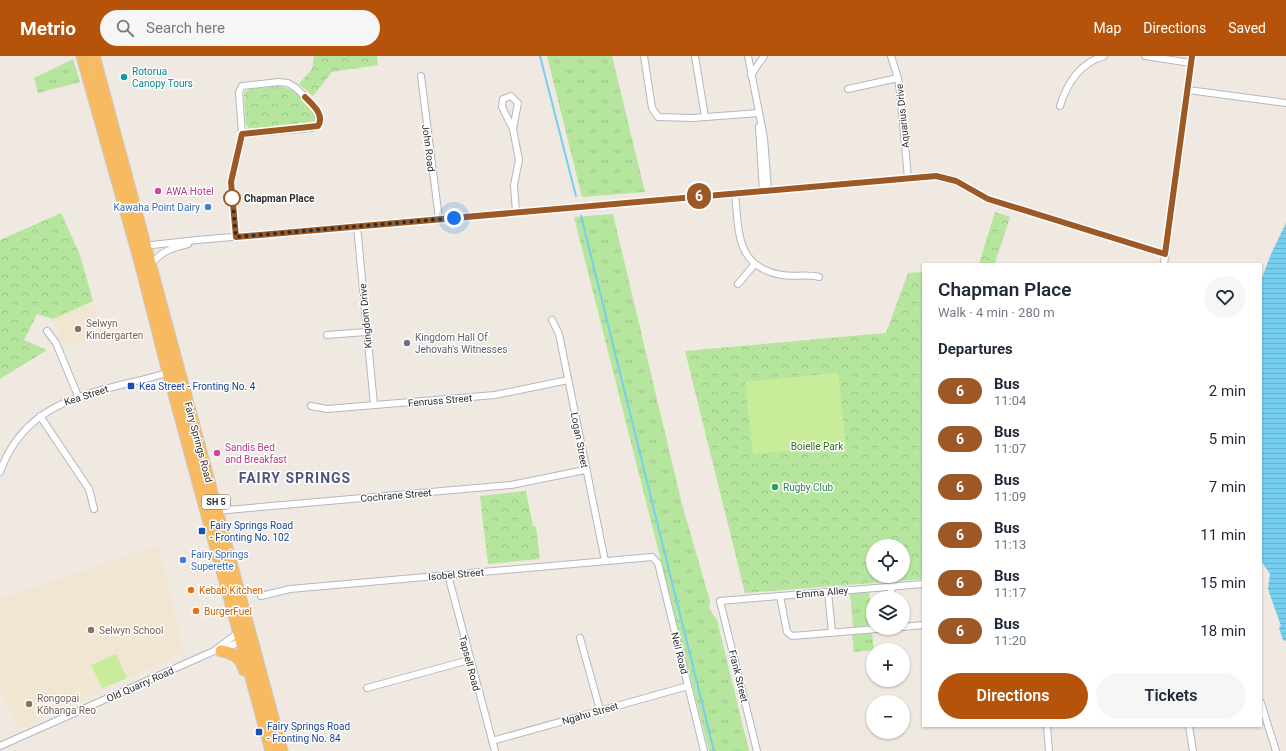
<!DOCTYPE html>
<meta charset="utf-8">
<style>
:root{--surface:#fff;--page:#f6f6f7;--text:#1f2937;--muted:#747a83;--accent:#b45309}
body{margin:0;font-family:Roboto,sans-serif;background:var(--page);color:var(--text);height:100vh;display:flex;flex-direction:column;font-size:15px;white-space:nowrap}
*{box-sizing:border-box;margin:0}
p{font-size:13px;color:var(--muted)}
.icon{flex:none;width:22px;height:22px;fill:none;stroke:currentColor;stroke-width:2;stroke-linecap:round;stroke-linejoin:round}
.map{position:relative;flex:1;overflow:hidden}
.sheet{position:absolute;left:922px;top:207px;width:340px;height:464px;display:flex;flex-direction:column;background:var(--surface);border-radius:0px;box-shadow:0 1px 3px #0004}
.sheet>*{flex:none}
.badge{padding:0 8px;border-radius:13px;font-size:14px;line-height:26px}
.controls{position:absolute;left:866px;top:483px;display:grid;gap:8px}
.controls a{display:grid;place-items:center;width:44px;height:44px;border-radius:50%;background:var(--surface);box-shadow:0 1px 3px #0004;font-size:20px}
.you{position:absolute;width:20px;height:20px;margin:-10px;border:3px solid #fff;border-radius:50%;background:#1a73e8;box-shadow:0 0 0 6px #1a73e833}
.map>.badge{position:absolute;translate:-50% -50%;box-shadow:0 0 0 2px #fff}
h2{padding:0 16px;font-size:15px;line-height:36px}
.round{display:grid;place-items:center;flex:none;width:42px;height:42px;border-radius:21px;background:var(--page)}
.headline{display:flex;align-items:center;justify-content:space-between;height:68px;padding:0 16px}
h1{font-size:19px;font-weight:600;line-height:30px}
.button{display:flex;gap:8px;margin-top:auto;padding:8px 16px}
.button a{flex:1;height:46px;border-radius:24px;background:var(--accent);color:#fff;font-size:16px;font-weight:600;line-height:46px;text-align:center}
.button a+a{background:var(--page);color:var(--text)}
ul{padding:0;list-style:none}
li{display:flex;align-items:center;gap:12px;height:48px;padding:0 16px}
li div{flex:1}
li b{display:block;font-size:15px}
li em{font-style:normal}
li .badge{min-width:44px;font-weight:700;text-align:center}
header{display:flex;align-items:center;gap:24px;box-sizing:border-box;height:56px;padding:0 20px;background:var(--accent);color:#fff}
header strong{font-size:19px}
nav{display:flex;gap:22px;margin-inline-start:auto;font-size:14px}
.search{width:280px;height:36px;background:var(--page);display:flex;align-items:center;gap:10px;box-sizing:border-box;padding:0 14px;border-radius:22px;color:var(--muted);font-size:15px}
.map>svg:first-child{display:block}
</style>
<header>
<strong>Metrio</strong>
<div class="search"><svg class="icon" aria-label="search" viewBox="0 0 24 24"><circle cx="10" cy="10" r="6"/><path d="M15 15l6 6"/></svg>Search here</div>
<nav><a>Map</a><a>Directions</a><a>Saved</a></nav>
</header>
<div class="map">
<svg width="1286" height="695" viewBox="0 0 1286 695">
<defs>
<pattern id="grass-tufts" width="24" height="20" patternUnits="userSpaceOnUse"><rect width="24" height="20" fill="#b6e59e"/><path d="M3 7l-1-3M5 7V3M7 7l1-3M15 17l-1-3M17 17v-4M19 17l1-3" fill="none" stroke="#9dc588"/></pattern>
<pattern id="park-crowns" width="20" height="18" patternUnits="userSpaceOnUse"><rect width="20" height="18" fill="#b6e59e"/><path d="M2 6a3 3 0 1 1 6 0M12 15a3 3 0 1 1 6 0" fill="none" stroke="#9dc588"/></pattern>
<pattern id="water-rules" width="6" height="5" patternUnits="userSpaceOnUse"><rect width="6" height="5" fill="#75cff0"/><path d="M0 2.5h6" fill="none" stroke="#66b2ce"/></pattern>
</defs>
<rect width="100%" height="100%" fill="#efe9e1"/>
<g fill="#f0e6d1">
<polygon points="93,245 103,283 63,289 53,263"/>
<polygon points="158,489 184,597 18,673 0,634 0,547 2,542"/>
</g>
<g fill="url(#grass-tufts)">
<polygon points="547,0 612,0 645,136 582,141"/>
<polygon points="73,3 80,26 38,37 34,22"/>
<polygon points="613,158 682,448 710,545 709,553 717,564 749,695 709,695 574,161"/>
<polygon points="869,536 872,569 853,571 850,537"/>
<polygon points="872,576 874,594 854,596 852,578"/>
</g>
<g fill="url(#park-crowns)" fill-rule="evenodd">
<polygon points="314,0 377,0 378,9 332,16 313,40 299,28 312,13"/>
<path d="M280,30C294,33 309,46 316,58L315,64L309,69L250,74L246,68L244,37L249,33Z"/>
<polygon points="995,156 1010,161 995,207 999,208 979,208"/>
<polygon points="61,157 80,199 93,245 53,263 37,258 24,284 47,294 0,323 0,184"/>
<path d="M923,216V523L745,537L685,295L886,277L908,217ZM873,490H903V520H873Z"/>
<polygon points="526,435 533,470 536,471 540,503 488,508 480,440"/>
</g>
<g fill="#c9ec9a">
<polygon points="838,317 846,389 753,398 745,326"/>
<polygon points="116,598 127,622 102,632 91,609"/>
</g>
<polygon fill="url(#water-rules)" points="1286,167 1286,585 1283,584 1279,572 1281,570 1268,533 1270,518 1261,505 1261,224 1271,198"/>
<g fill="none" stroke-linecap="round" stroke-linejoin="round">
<g stroke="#75cff0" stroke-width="2">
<polyline points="540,0 576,140"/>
<polyline points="581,160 714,695"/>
</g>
<defs>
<g id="minor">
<polyline points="644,0 652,52 658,61 693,62 759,57"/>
<polyline points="695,0 705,61"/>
<polyline points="748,0 764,82 768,134"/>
<polyline points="891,0 898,22 900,36 908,122"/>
<polyline points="1145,0 1191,7"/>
<polyline points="751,19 764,0"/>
<polyline points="421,20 439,163"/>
<polyline points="848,33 898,22"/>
<polyline points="1188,34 1286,47"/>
<path d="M1060,50C1067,27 1080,7 1104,0"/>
<polyline points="759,71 763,135"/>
<polyline points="513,73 518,47 511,40 503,43 502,51 513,73 519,104 514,129 516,156"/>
<path d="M735,137C739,175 735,211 782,219C794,221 807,218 819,221"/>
<polyline points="357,170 374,349"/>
<polyline points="236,181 231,127 242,78 239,36 242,30 279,26 288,27 296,32 315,51 318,56 319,68 312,72 242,78"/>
<polyline points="143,190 197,184 936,120 956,125 988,143 1165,198"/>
<polyline points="1164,208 1192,0"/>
<path d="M151,209C161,195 172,192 188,188"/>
<polyline points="738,228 754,209"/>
<polyline points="552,264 559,278 605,505"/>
<polyline points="47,275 56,287 78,340"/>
<polyline points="327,279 366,276"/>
<polyline points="311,350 327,353 495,339 568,324"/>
<polyline points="40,360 89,433 94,453"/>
<path d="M0,416C28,337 103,337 170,316"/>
<polyline points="215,455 511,429 585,414"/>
<polyline points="448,519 495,695"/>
<polyline points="891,531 892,542"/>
<polyline points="828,536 832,577"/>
<polyline points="261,540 290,533 652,501 658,507 704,695"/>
<polyline points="780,540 787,576 792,580 889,572"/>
<polyline points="903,571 923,569"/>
<polyline points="580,582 600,654"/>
<polyline points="223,594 237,587 241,583 239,582"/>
<polyline points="367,632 469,604"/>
<polyline points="1261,647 1276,695"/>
<polyline points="1047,670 1049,695"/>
<polyline points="1189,670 1193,695"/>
<polyline points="492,685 688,630"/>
<polyline points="0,690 214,595 239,576"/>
<polyline points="757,695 720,545 923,528"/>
</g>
<g id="trunk">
<polyline points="82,0 140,206 168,316 271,695"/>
<polyline points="94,0 282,695"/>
<path d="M221,595C234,597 241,602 244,614"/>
</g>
</defs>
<use href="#minor" stroke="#b4b7c1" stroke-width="8"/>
<use href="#trunk" stroke="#c9c9c9" stroke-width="13"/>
<use href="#minor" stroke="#fff" stroke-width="6"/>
<use href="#trunk" stroke="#f8ba60" stroke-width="11"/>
</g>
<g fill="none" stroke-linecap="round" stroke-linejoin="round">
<defs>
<path id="line" d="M305,41C313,49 325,59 318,70L242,78L231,126L236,181L936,120L956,125L988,143L1165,198L1192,0"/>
</defs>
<use href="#line" stroke="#fff" stroke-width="9"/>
<use href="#line" stroke="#9c5926" stroke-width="6"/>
<polyline stroke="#2e2e2e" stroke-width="4" stroke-dasharray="0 7.2" points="232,142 232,138 236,181 454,162"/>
</g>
<circle fill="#0f9aa8" stroke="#fff" stroke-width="1.5" cx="124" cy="21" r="4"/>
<g fill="#d1479c" stroke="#fff" stroke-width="1.5">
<circle cx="158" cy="135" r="4"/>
<circle cx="217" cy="397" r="4"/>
</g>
<circle fill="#fff" stroke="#9c5926" stroke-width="2" cx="232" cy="142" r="8"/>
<g fill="#3f7fe0" stroke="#fff" stroke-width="1.5">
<circle cx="208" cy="151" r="4"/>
<circle cx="183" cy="504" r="4"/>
</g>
<g fill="#8d6e63" stroke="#fff" stroke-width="1.5">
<circle cx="78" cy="273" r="4"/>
<circle cx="91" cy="574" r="4"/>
<circle cx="29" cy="648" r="4"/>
</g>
<circle fill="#6b7280" stroke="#fff" stroke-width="1.5" cx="407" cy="287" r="4"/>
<g fill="#1a4fb4" stroke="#fff" stroke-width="1.5">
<rect x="127" y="326" width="8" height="8" rx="2"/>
<rect x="198" y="471" width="8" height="8" rx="2"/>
<rect x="255" y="672" width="8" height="8" rx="2"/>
</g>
<circle fill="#2e9e5b" stroke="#fff" stroke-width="1.5" cx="775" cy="431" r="4"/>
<g fill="#e8710a" stroke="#fff" stroke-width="1.5">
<circle cx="191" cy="534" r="4"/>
<circle cx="196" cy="555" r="4"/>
</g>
<g text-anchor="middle" stroke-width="3" stroke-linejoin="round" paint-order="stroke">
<rect fill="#fff" stroke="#6d6d6d" stroke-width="1" x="202" y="439" width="28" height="14" rx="3"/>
<g font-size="9" font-weight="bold" fill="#2e2e2e">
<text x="216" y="449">SH 5</text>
</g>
<g font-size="10" fill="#0d838f" stroke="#fff" text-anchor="start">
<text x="132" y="19">Rotorua<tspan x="132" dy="12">Canopy Tours</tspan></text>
</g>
<g font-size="10" fill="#2e2e2e" stroke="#fff">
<text transform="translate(902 60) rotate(-96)" y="4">Aquarius Drive</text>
<text transform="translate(429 92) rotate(83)" y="4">John Road</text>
<text transform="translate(365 260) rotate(-95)" y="4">Kingdom Drive</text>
<text transform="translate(86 339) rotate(-18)" y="4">Kea Street</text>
<text transform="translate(440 344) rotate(-5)" y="4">Fenruss Street</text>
<text transform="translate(580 384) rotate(79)" y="4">Logan Street</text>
<text transform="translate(199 386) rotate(75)" y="4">Fairy Springs Road</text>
<text transform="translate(396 439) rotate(-5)" y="4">Cochrane Street</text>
<text transform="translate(456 518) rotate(-5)" y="4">Isobel Street</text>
<text transform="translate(822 536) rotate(-5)" y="4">Emma Alley</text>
<text transform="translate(680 597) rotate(76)" y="4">Neil Road</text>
<text transform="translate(470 607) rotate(75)" y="4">Tapsell Road</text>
<text transform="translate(739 620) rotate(76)" y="4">Frank Street</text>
<text transform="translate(140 628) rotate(-24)" y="4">Old Quarry Road</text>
<text transform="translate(590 657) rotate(-16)" y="4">Ngahu Street</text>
</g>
<g font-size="10" fill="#b23c85" stroke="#fff" text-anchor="start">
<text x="166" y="139">AWA Hotel</text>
<text x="225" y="395">Sandis Bed<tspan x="225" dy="12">and Breakfast</tspan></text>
</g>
<g font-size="10" font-weight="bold" fill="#2e2e2e" stroke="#fff" text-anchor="start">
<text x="244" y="146">Chapman Place</text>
</g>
<g font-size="10" fill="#366cbe" stroke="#fff" text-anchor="end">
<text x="200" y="155">Kawaha Point Dairy</text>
<text x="191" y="502" text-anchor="start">Fairy Springs<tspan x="191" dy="12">Superette</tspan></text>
</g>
<g font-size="10" fill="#785e54" stroke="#fff" text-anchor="start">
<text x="86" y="271">Selwyn<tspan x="86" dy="12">Kindergarten</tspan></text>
<text x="99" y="578">Selwyn School</text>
<text x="37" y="646">Rongopai<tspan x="37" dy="12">Kōhanga Reo</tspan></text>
</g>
<g font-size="10" fill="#5b616d" stroke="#fff" text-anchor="start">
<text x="415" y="285">Kingdom Hall Of<tspan x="415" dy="12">Jehovah's Witnesses</tspan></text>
</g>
<g font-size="10" fill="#164399" stroke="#fff" text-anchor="start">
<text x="139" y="334">Kea Street - Fronting No. 4</text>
<text x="210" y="473">Fairy Springs Road<tspan x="210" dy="12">- Fronting No. 102</tspan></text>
<text x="267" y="674">Fairy Springs Road<tspan x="267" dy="12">- Fronting No. 84</tspan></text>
</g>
<g font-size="10" fill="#2c6e1b" stroke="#fff">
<text x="817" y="394">Boielle Park</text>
</g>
<g font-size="10" fill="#27864d" stroke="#fff" text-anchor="start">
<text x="783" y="435">Rugby Club</text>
</g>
<g font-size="10" fill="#c56008" stroke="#fff" text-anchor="start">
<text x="199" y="538">Kebab Kitchen</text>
<text x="204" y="559">BurgerFuel</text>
</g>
<g font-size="14" font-weight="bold" letter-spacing="1" fill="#4d5680" stroke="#fff">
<text x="295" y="427">FAIRY SPRINGS</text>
</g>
</g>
</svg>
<div class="controls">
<a><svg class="icon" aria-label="locate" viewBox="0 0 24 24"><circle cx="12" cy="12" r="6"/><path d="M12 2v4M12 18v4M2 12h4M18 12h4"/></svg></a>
<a><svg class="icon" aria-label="layers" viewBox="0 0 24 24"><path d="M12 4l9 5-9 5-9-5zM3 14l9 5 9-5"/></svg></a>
<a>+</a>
<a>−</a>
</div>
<div class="you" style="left:454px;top:162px"></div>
<b class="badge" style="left:699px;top:140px;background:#9c5926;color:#fff">6</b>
<section class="sheet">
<div class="headline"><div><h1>Chapman Place</h1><p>Walk · 4 min · 280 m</p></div><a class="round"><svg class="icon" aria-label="heart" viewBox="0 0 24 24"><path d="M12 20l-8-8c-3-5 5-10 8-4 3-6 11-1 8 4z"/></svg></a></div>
<h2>Departures</h2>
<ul>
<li><span class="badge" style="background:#9c5926;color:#fff">6</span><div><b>Bus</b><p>11:04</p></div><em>2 min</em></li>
<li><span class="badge" style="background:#9c5926;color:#fff">6</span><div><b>Bus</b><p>11:07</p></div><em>5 min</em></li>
<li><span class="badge" style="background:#9c5926;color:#fff">6</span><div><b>Bus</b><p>11:09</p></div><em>7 min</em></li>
<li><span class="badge" style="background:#9c5926;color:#fff">6</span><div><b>Bus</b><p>11:13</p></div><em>11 min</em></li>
<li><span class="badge" style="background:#9c5926;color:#fff">6</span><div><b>Bus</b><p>11:17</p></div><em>15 min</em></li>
<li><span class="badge" style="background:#9c5926;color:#fff">6</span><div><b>Bus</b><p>11:20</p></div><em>18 min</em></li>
</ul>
<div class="button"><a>Directions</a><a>Tickets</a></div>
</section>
</div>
